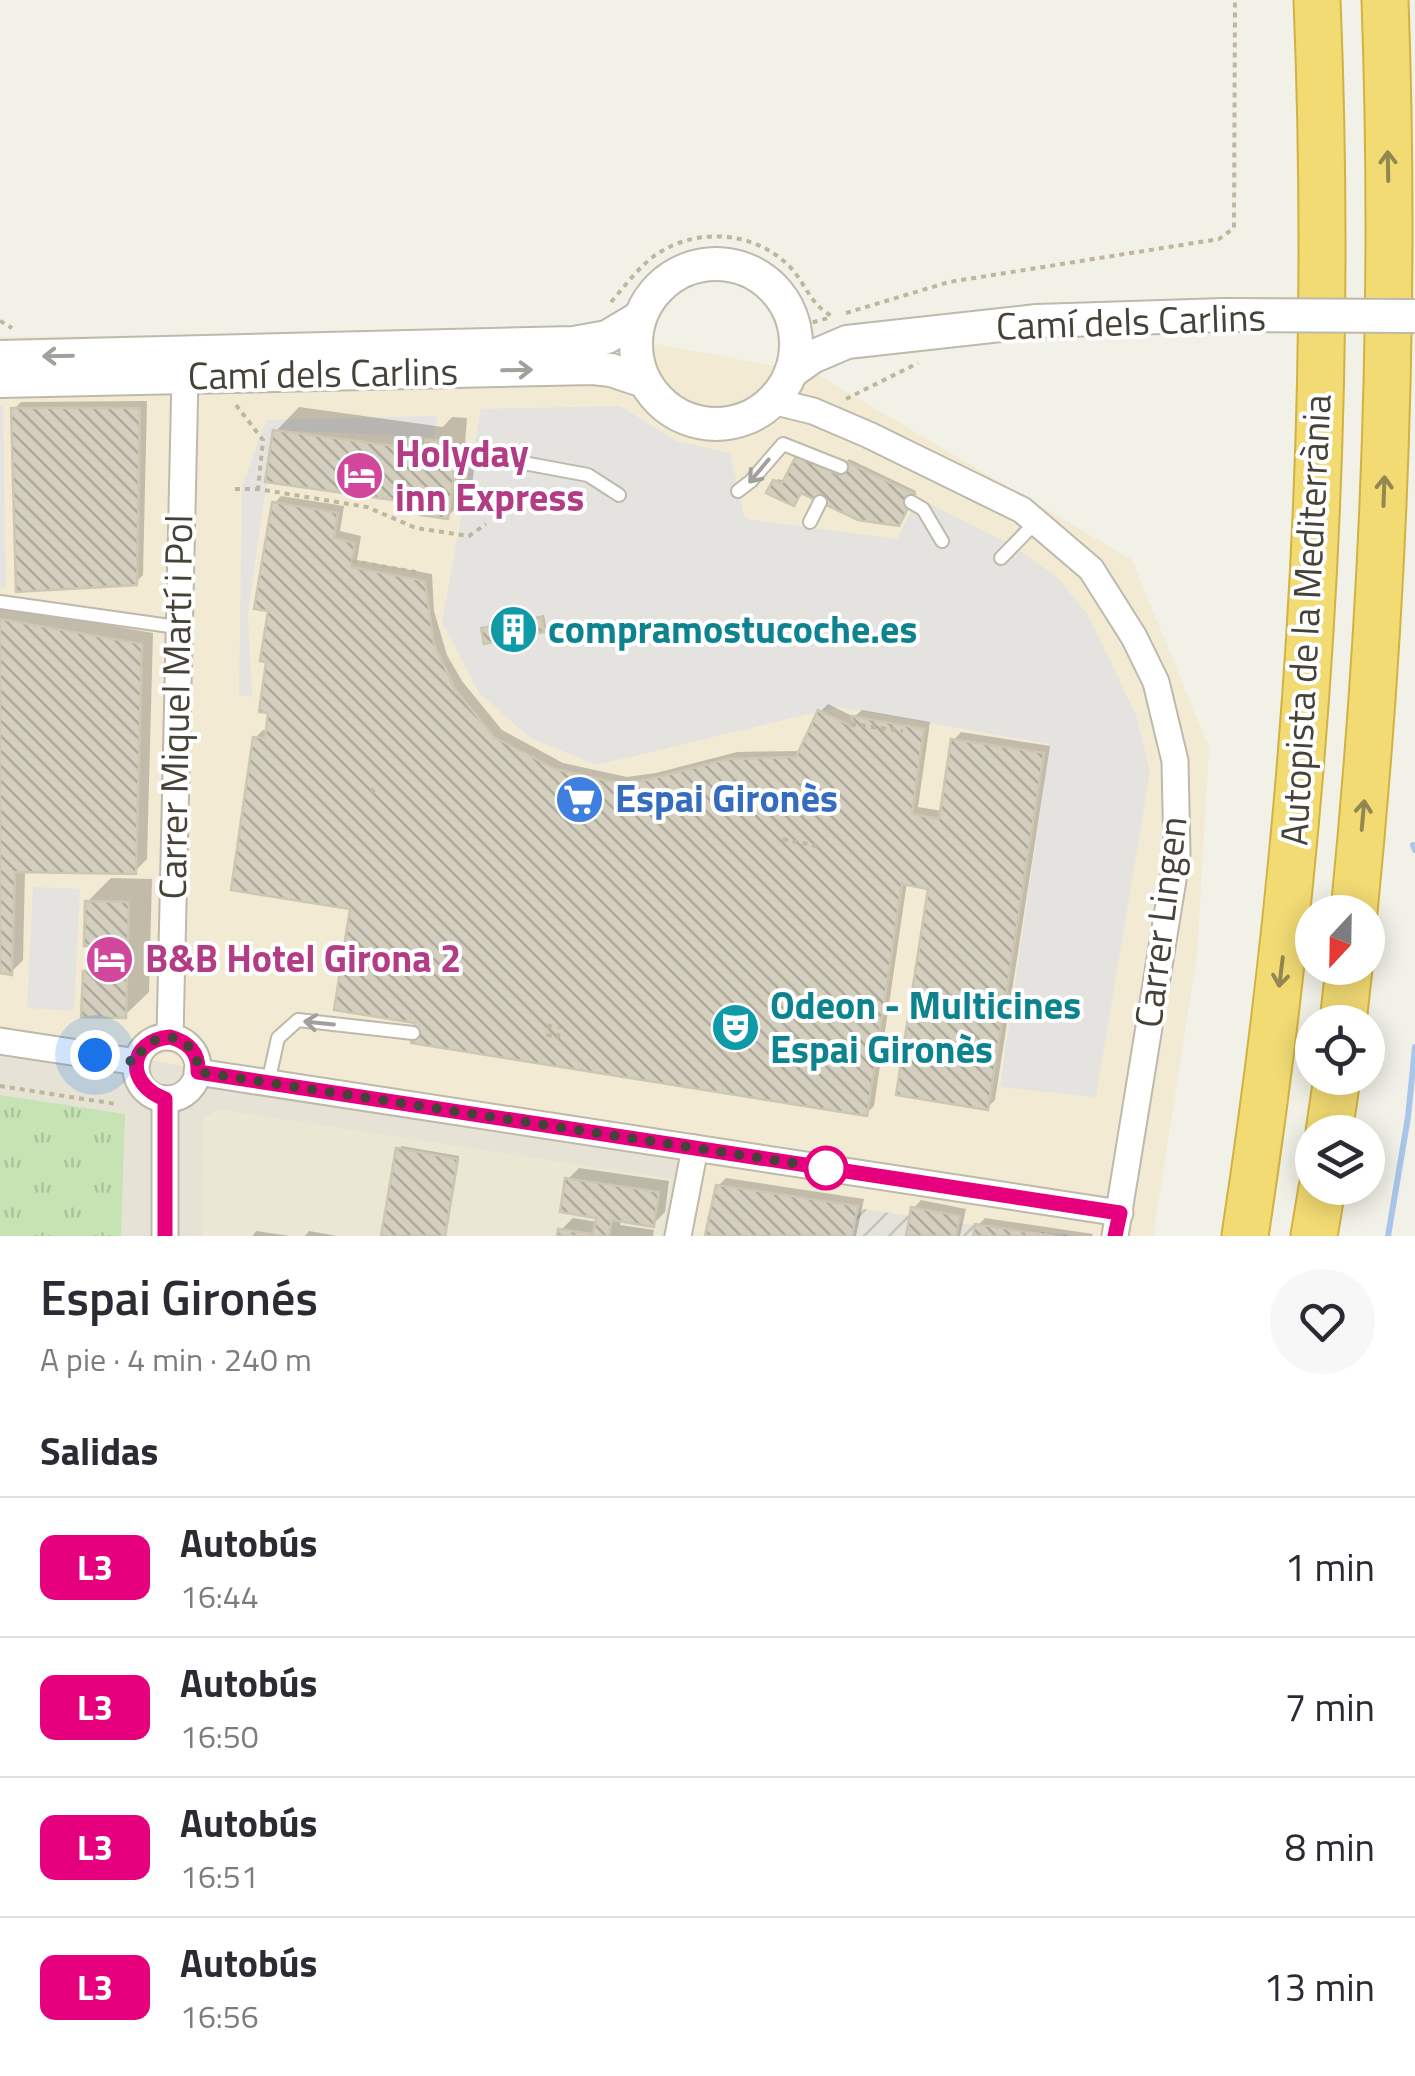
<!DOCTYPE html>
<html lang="es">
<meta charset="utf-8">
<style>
:root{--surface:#fff;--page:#f7f7f7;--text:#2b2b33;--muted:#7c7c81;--line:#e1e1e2}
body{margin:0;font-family:"Titillium Web",sans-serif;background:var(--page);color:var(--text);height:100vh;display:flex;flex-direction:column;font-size:38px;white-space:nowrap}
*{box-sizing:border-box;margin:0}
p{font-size:32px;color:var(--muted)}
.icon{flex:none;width:55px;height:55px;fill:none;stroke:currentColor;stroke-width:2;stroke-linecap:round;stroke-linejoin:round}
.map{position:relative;height:1236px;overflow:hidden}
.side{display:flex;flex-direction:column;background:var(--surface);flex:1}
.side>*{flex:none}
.badge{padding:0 20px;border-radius:15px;font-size:35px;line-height:65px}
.needle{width:65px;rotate:202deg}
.tools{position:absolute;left:1295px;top:895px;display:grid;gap:20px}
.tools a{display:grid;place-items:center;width:90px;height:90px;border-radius:50%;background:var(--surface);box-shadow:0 5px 25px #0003;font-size:50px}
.you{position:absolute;width:50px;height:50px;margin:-25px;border:8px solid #fff;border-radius:50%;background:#1a73e8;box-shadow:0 0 0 15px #1a73e833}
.map>.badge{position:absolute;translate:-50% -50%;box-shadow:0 0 0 5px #fff}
h2{padding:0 40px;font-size:38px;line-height:90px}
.round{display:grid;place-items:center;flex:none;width:105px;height:105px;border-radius:52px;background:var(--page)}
.head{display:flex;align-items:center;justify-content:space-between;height:170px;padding:0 40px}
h1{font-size:48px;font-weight:600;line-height:75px}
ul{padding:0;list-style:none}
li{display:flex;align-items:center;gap:30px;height:140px;padding:0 40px;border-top:2px solid var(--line)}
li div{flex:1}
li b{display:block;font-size:38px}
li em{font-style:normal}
li .badge{min-width:110px;font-weight:700;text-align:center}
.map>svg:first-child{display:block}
</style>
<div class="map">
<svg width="1415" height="1236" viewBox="0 0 1415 1236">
<defs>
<pattern id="industrial-furrows" width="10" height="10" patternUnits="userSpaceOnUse" patternTransform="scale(2.5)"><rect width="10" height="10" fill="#e5e2dc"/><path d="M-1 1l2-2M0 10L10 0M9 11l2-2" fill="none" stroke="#c6c3bd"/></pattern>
<pattern id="park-tufts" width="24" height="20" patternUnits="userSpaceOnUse" patternTransform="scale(2.5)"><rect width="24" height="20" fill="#c6e3b3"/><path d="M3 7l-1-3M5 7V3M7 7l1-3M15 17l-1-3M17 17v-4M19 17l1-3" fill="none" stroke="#abc49b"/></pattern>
<pattern id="building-back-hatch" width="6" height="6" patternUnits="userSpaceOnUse" patternTransform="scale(2.5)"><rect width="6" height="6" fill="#d3cebe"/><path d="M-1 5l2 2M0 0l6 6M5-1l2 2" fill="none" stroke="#ada99b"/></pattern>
</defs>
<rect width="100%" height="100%" fill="#f2f1e7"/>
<polygon fill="#e6e3d6" points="0,1037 704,1146 683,1236 0,1236"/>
<polygon fill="#f3ead4" points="587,331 817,374 1132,560 1209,748 1197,955 1153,1236 683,1236 703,1146 0,1037 0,337"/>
<polygon fill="url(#industrial-furrows)" points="715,1187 958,1223 1080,1236 703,1236"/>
<polygon fill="#eae7d2" points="217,1109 673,1179 661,1236 202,1236 203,1119"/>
<polygon fill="url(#park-tufts)" points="0,1095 125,1114 121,1236 0,1236"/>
<g fill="#e4e3df">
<polygon points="0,406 3,406 6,588 0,587"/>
<polygon points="620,406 676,441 730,453 745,519 897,539 918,498 1010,544 1057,577 1088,615 1136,715 1150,771 1096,1097 1000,1087 1050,744 838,707 597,765 530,738 479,693 442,622 481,409"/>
<polygon points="438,416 433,437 274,430 248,613 252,697 239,695 242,487 266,420"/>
<polygon points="33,887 80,889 74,1011 27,1008"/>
</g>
<g fill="#0003">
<polygon points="147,401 143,575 136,582 14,409 21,402"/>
<polygon points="299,407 443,427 452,417 467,418 465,444 477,446 471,493 447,517 424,502 276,431"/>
<polygon points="801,455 846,462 849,459 916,491 902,520 775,482 778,479 786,481"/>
<polygon points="281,496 344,506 340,531 361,536 357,560 432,574 434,611 447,655 462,681 502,730 563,763 627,777 656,773 737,752 802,751 821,711 828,704 854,717 862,710 930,722 918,807 943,811 954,740 961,732 1050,746 995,1100 988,1107 931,887 907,882 874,1106 867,1113 418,1021 255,738 263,730 268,731 274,504"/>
<polygon points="0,606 153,633 147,859 135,871 25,870 23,960 11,972 0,971"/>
<polygon points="544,615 546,627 543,630 484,629"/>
<polygon points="111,878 152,879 149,992 125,1015 85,972 94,963 87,902"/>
<polygon points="401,1146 459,1156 446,1236 383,1236"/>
<polygon points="579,1168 669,1181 665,1212 653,1224 621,1219 620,1225 654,1230 653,1236 560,1236 561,1230 573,1218 597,1222 598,1216 567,1180"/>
<polygon points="726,1178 864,1199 856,1236 708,1236 718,1186"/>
<polygon points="921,1200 966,1209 960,1236 908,1236 914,1208"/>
<polygon points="985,1218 1093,1234 1092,1236 976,1236 978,1225"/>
<polygon points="256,1231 290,1236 253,1236"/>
<polygon points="309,1231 337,1236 305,1236"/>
</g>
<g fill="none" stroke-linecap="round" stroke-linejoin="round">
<g stroke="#a8c5ea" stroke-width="6">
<polyline points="1413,845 1415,850"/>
<polyline points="1388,1236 1408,1117 1415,1047"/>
</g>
</g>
<g fill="url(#building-back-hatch)" stroke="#cdc7b2" stroke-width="2.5">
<polygon points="11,408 140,408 137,585 16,592"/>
<polygon points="273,430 425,450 426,440 444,441 442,467 455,469 448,519 420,515 421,504 265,482"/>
<polygon points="796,456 837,474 844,461 915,494 899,526 858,520 801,493 794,506 766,493 773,480 782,483"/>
<polygon points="272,502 338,513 334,538 355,543 351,567 425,581 434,644 455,689 494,737 555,769 618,783 647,780 728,759 796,757 818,710 853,727 852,716 924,729 912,814 939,819 951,739 1044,753 988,1110 896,1095 928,889 902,884 867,1116 411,1043 415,1023 334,1010 350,909 231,890 253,737 265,738 268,713 259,712 266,662 260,661 268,611 254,609"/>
<polygon points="542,617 544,632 484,644 481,628"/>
<polygon points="0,619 142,644 136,874 15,872 12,975 0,973"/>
<polygon points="85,901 129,902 126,1018 81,1017 83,971 92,971 92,946 84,946"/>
<polygon points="396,1148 458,1159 445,1236 381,1236"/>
<polygon points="565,1178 659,1192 654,1227 612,1220 609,1236 557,1236 558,1229 593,1234 596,1218 560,1212"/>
<polygon points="716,1185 858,1206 852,1236 705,1236"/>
<polygon points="911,1207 960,1216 956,1236 906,1236"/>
<polygon points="975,1224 1054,1236 973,1236"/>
</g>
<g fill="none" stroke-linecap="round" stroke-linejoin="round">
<defs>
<g id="service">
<polyline points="491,457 588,475 619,495"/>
<polyline points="738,491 751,481 783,444 841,467"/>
<polyline points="911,502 923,509 942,541"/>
<polyline points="810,522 820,502"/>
<polyline points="1001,558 1036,522"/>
<polyline points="0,602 177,627"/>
<polyline points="268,1083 278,1038 298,1020 413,1033"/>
</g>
<g id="minor">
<polyline points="772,401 813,411 869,435 1022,510 1091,569 1134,637 1156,682 1175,761 1177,855 1115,1236"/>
<polyline points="170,1037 185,377"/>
<circle cx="167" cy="1068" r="31"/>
<polyline points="0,1041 137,1062"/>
<polyline points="197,1072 1120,1213"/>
<polyline points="165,1099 165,1236"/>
<polyline points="678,1236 695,1148"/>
</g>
<g id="tertiary">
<circle cx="716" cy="344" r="80"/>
<polyline points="0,357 574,343 607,337 639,318"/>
<polyline points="791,372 812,357 847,342 1037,321 1224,315"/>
<polyline points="0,381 593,368 611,370 644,381"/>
</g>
<g id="motorway">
<path d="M1354,912C1384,609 1396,305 1385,0"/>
<polyline points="1343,1022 1349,968"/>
<polyline points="1329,1132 1337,1078"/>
<path d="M1245,1236C1307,828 1334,412 1317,0"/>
<polyline points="1314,1236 1322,1188"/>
</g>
</defs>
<use href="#service" stroke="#bdb9ab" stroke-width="16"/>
<use href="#minor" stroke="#bdb9ab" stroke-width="29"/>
<use href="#tertiary" stroke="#bdb9ab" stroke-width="36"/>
<use href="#motorway" stroke="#d1b243" stroke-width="49"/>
<g stroke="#beb79d" stroke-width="4" stroke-dasharray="5 5" stroke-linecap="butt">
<path d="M611,302C625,286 637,269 654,256C695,227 753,230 789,266C806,283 810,306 834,317"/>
<polyline points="846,313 949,282 1219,239 1234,228 1235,0"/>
<polyline points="0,321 12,328"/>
<polyline points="803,325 832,317"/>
<polyline points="846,399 918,363"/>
<polyline points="236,405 263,440 258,489"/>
<polyline points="235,489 258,489 367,507 416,528 469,536 486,524"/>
<polyline points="352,561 421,573"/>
<polyline points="851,724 903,731"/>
<polyline points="371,789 375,793"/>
<polyline points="783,839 817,846"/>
<polyline points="550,1024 548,1035 558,1037 560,1027"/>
<polyline points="0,1086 116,1104"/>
</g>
<use href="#service" stroke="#fff" stroke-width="12"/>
<use href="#minor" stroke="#fff" stroke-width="25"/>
<use href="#tertiary" stroke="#fff" stroke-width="32"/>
<use href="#motorway" stroke="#f2db73" stroke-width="45"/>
<defs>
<polyline id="tertiary-bridge" points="1224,315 1415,316"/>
</defs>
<use href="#tertiary-bridge" stroke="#bdb9ab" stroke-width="36" stroke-linecap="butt"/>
<use href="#tertiary-bridge" stroke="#fff" stroke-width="32"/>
</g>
<defs><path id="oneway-shaft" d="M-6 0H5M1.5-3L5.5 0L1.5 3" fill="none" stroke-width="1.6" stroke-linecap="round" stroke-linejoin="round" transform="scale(2.5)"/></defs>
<g stroke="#938752">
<use href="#oneway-shaft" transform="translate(1388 166) rotate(-91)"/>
<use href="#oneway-shaft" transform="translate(1384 491) rotate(-88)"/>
<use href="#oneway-shaft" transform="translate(1363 815) rotate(-85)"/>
<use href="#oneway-shaft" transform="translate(1281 972) rotate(97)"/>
</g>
<g stroke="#a2a09b">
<use href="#oneway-shaft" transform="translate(58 356) rotate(179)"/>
<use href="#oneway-shaft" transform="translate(517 370) rotate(-1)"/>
<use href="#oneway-shaft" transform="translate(759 471) rotate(130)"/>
<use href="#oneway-shaft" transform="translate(319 1023) rotate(-174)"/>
</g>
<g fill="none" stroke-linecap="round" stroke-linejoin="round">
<defs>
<path id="line" d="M165,1236V1099C126,1085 126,1041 170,1037C188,1042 199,1052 198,1072L1120,1213L1115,1236"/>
</defs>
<use href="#line" stroke="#fff" stroke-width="22"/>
<use href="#line" stroke="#e6007e" stroke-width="15"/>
<path stroke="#454237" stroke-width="10" stroke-dasharray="0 18" d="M95,1055L137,1062C141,1045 152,1039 170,1037C188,1042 199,1052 198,1072L826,1168"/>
</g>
<defs>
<symbol id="hotel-disc" viewBox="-11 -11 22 22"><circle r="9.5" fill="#d1479c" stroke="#fff"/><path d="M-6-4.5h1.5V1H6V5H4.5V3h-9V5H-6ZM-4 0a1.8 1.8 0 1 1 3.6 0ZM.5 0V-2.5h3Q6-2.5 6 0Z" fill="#fff"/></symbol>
<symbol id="building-disc" viewBox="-11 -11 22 22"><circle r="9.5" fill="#0f9aa8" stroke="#fff"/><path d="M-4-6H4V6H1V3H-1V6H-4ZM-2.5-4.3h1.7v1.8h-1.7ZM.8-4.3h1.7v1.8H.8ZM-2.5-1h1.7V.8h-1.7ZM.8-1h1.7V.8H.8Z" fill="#fff"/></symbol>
<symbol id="supermarket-disc" viewBox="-11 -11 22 22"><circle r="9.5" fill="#3f7fe0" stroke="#fff"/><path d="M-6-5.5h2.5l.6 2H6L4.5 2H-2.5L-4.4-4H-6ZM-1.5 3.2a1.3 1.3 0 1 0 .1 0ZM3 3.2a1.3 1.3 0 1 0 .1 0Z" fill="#fff"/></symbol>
<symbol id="theatre-disc" viewBox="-11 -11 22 22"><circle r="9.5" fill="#0f9aa8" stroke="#fff"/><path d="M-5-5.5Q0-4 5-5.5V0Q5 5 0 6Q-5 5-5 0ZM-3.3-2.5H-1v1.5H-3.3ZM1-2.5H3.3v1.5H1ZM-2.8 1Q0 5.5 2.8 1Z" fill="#fff"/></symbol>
</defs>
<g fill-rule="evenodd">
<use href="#hotel-disc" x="332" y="448" width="55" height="55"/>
<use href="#building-disc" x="486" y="602" width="55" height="55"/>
<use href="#supermarket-disc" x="552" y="772" width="55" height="55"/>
<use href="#hotel-disc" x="82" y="932" width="55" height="55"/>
<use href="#theatre-disc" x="708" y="1000" width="55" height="55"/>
</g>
<circle fill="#fff" stroke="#e6007e" stroke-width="5" cx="826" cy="1168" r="20"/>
<g text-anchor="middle" stroke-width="8" stroke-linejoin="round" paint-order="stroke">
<g font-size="38" fill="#454237" stroke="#fff">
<text transform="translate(1131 322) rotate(-2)" y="13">Camí dels Carlins</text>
<text transform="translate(323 374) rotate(-1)" y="13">Camí dels Carlins</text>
<text transform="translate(1306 620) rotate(-87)" y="13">Autopista de la Mediterrània</text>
<text transform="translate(176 707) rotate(-89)" y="13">Carrer Miquel Martí i Pol</text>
<text transform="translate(1161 922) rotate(-83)" y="13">Carrer Lingen</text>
</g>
<g font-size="38" font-weight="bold" fill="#b23c85" stroke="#fff" text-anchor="start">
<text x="395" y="467">Holyday<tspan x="395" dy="44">inn Express</tspan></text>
<text x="145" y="972">B&amp;B Hotel Girona 2</text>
</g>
<g font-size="38" font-weight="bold" fill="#0d838f" stroke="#fff" text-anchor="start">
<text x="548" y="643">compramostucoche.es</text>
<text x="770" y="1019">Odeon - Multicines<tspan x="770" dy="44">Espai Gironès</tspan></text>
</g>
<g font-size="38" font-weight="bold" fill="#366cbe" stroke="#fff" text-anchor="start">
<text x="615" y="812">Espai Gironès</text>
</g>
</g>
</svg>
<div class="tools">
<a><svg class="needle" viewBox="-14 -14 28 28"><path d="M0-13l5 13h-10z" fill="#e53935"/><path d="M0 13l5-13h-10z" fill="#7c7c81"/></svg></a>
<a><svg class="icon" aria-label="locate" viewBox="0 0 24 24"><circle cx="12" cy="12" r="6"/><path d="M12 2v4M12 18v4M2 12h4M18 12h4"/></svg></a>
<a><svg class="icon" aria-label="layers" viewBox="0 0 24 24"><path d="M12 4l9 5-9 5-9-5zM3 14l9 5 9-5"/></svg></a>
</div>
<div class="you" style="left:95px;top:1055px"></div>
</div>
<section class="side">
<div class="head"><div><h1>Espai Gironés</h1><p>A pie · 4 min · 240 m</p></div><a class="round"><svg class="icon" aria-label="heart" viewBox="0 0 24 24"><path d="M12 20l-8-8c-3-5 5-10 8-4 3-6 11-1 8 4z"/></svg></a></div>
<h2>Salidas</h2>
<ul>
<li><span class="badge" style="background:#e6007e;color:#fff">L3</span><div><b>Autobús</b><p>16:44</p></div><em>1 min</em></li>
<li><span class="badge" style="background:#e6007e;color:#fff">L3</span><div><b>Autobús</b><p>16:50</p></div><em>7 min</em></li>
<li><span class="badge" style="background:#e6007e;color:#fff">L3</span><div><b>Autobús</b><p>16:51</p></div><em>8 min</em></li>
<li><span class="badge" style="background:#e6007e;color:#fff">L3</span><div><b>Autobús</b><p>16:56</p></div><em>13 min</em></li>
</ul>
</section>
